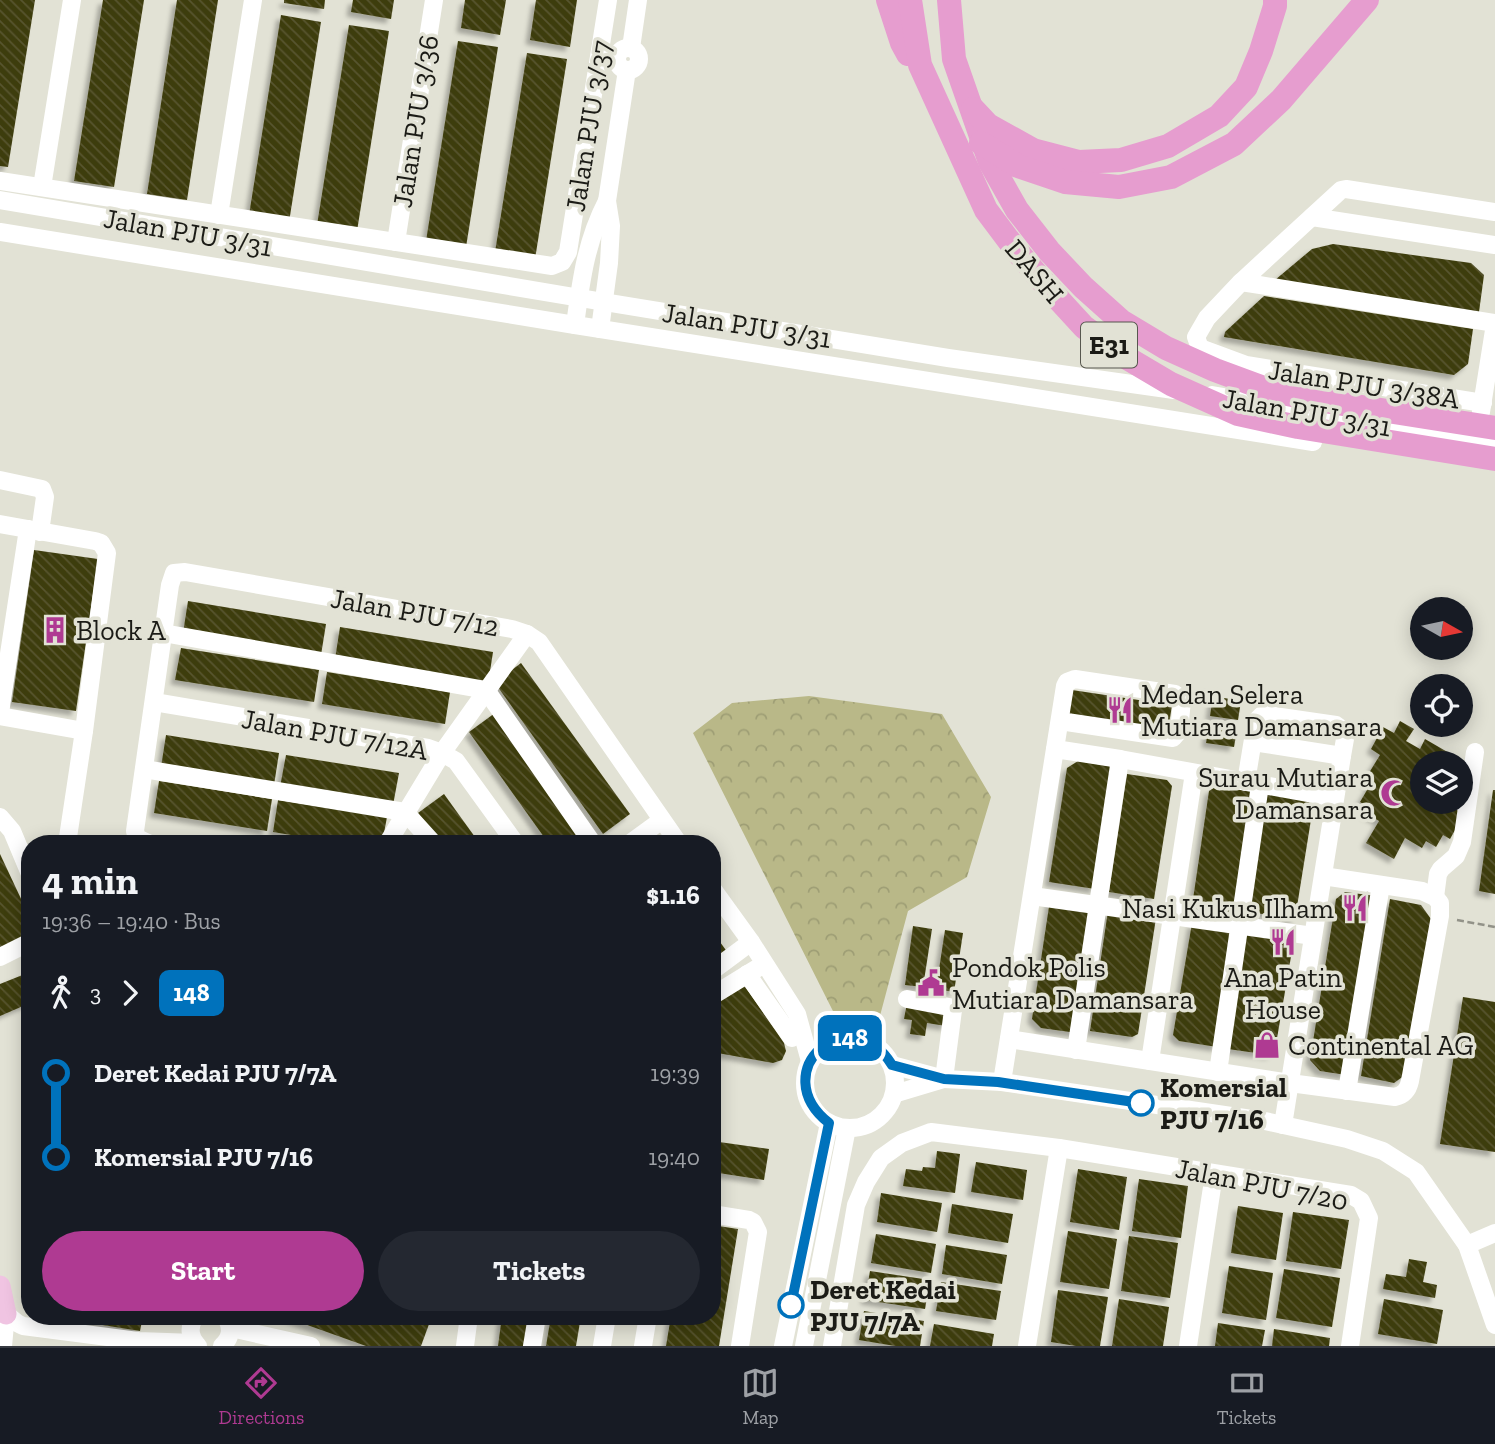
<!DOCTYPE html>
<meta charset="utf-8">
<style>
:root{--surface:#171b24;--page:#242831;--text:#f1f3f6;--muted:#9ea1a6;--line:#363941;--accent:#af3a92}
body{margin:0;font-family:"Zilla Slab",serif;background:var(--page);color:var(--text);height:100vh;display:flex;flex-direction:column;font-size:26px;white-space:nowrap}
*{box-sizing:border-box;margin:0}
p{font-size:23px;color:var(--muted)}
.icon{flex:none;width:38px;height:38px;fill:none;stroke:currentColor;stroke-width:2;stroke-linecap:round;stroke-linejoin:round}
.map{position:relative;flex:1;overflow:hidden}
.details{position:absolute;left:21px;top:835px;width:700px;height:490px;display:flex;flex-direction:column;background:var(--surface);border-radius:28px;box-shadow:0 4px 18px #0003}
.details>*{flex:none}
.badge{padding:0 14px;border-radius:10px;font-size:24px;line-height:46px}
.needle{width:46px;rotate:99deg}
.fabs{position:absolute;left:1410px;top:597px;display:grid;gap:14px}
.fabs a{display:grid;place-items:center;width:63px;height:63px;border-radius:50%;background:var(--surface);box-shadow:0 4px 18px #0003;font-size:35px}
.map>.badge{position:absolute;translate:-50% -50%;box-shadow:0 0 0 4px #fff}
.legs{display:flex;align-items:center;gap:10px;height:77px;padding:0 21px;font-size:23px}
.legs p{margin-inline-start:auto}
.summary{display:flex;align-items:center;justify-content:space-between;height:119px;padding:0 21px}
h1{font-size:38px;font-weight:700;line-height:52px}
.primary-button{display:flex;gap:14px;margin-top:auto;padding:14px 21px}
.primary-button a{flex:1;height:80px;border-radius:42px;background:var(--accent);color:#fff;font-size:28px;font-weight:700;line-height:80px;text-align:center}
.primary-button a+a{background:var(--page);color:var(--text)}
ul{padding:0 21px;list-style:none}
li{display:flex;align-items:center;gap:24px;height:84px;font-size:26px}
li i{display:grid;place-items:center;width:10px;height:100%;margin:0 9px;background:currentColor}
li i::after{content:'';width:18px;height:18px;margin:-9px;border:5px solid;border-radius:50%;background:var(--surface)}
li p{margin-inline-start:auto}
li:first-child i{background:linear-gradient(#0000 50%,currentColor 0)}
li:last-child i{background:linear-gradient(currentColor 50%,#0000 0)}
.tab-bar{display:flex;justify-content:space-around;align-items:center;height:98px;border-top:2px solid var(--line);background:var(--surface);font-size:19px;color:var(--muted)}
.tab-bar a{display:grid;justify-items:center;gap:4px}
.tab-bar .selected{color:var(--accent)}
.map>svg:first-child{display:block}
</style>
<div class="map">
<svg width="1495" height="1346" viewBox="0 0 1495 1346">
<defs>
<pattern id="park-crowns" width="20" height="18" patternUnits="userSpaceOnUse" patternTransform="scale(1.75)"><rect width="20" height="18" fill="#b9b888"/><path d="M2 6a3 3 0 1 1 6 0M12 15a3 3 0 1 1 6 0" fill="none" stroke="#9e9e75"/></pattern>
<pattern id="building-back-hatch" width="6" height="6" patternUnits="userSpaceOnUse" patternTransform="scale(1.75)"><rect width="6" height="6" fill="#3e3c0d"/><path d="M-1 5l2 2M0 0l6 6M5-1l2 2" fill="none" stroke="#57552f"/></pattern>
<filter id="shadow"><feDropShadow dx="-4.5" dy="4.5" stdDeviation="2" flood-color="#0004"/></filter>
</defs>
<rect width="100%" height="100%" fill="#e2e2d5"/>
<polygon fill="url(#park-crowns)" points="809,696 942,714 991,797 967,877 908,911 877,1027 839,1023 693,733 732,703"/>
<g fill="url(#building-back-hatch)" filter="url(#shadow)">
<polygon points="0,0 35,0 8,167 0,166"/>
<polygon points="103,0 144,0 114,187 74,181"/>
<polygon points="177,0 218,0 187,200 147,194"/>
<polygon points="284,0 325,0 324,9 284,3"/>
<polygon points="353,0 394,0 391,19 351,12"/>
<polygon points="465,0 506,0 500,35 461,28"/>
<polygon points="536,0 577,0 570,47 530,40"/>
<polygon points="281,15 321,22 289,222 249,215"/>
<polygon points="349,25 389,31 357,231 317,225"/>
<polygon points="458,41 498,47 466,247 426,241"/>
<polygon points="527,53 567,59 535,259 495,252"/>
<polygon points="1333,244 1471,263 1484,275 1479,312 1275,280 1312,249"/>
<polygon points="1264,296 1473,329 1468,364 1454,375 1224,337 1225,332"/>
<polygon points="34,550 98,559 76,711 12,702"/>
<polygon points="188,601 326,624 321,655 183,633"/>
<polygon points="340,627 493,652 488,684 335,659"/>
<polygon points="181,648 319,670 314,702 175,680"/>
<polygon points="521,663 630,814 603,834 495,683"/>
<polygon points="327,672 450,692 445,724 322,704"/>
<polygon points="1072,690 1172,705 1168,731 1068,716"/>
<polygon points="1213,696 1241,701 1238,720 1210,716"/>
<polygon points="495,713 585,837 577,844 549,844 469,732"/>
<polygon points="1400,721 1414,729 1406,741 1420,749 1425,739 1463,761 1462,763 1423,763 1423,802 1452,802 1450,806 1464,814 1450,839 1443,835 1436,847 1426,841 1422,848 1405,838 1394,859 1366,843 1379,821 1365,813 1368,807 1360,802 1370,785 1364,781 1380,755 1371,749 1383,727 1394,733"/>
<polygon points="1209,726 1237,730 1234,747 1206,743"/>
<polygon points="166,735 279,753 274,785 161,767"/>
<polygon points="286,755 399,773 393,805 280,787"/>
<polygon points="1078,761 1115,767 1095,889 1049,882 1067,768"/>
<polygon points="1127,774 1167,780 1172,786 1154,899 1109,892"/>
<polygon points="159,781 272,799 267,831 154,813"/>
<polygon points="1217,786 1257,792 1238,913 1192,906 1209,791"/>
<polygon points="1493,790 1495,790 1495,894 1479,891"/>
<polygon points="444,794 480,844 440,844 418,813"/>
<polygon points="1267,794 1308,801 1313,807 1295,919 1248,912"/>
<polygon points="278,800 387,817 382,844 345,844 273,832"/>
<polygon points="0,854 30,918 30,940 0,955"/>
<polygon points="1345,892 1376,896 1346,1075 1320,1071 1310,1060 1336,899"/>
<polygon points="1390,899 1421,905 1431,919 1405,1075 1394,1083 1361,1076"/>
<polygon points="1050,900 1096,907 1077,1033 1041,1028 1032,1019"/>
<polygon points="1108,911 1156,918 1138,1034 1132,1037 1090,1031"/>
<polygon points="1192,923 1238,931 1217,1047 1179,1041 1173,1035"/>
<polygon points="913,926 932,929 923,987 905,985"/>
<polygon points="945,930 963,933 954,992 936,989"/>
<polygon points="712,931 728,953 712,965"/>
<polygon points="1247,931 1294,939 1275,1050 1270,1055 1228,1049"/>
<polygon points="30,972 30,1003 0,1016 0,984"/>
<polygon points="742,982 784,1043 786,1051 782,1060 773,1063 712,1052 712,1004"/>
<polygon points="1463,997 1495,1002 1495,1152 1440,1144"/>
<polygon points="907,1003 949,1009 946,1026 927,1023 925,1036 910,1034 912,1020 904,1019"/>
<polygon points="712,1141 769,1149 764,1180 712,1172"/>
<polygon points="937,1151 960,1154 955,1193 903,1186 906,1169 922,1171 923,1167 935,1168"/>
<polygon points="976,1162 1027,1170 1023,1200 971,1192"/>
<polygon points="1078,1169 1127,1177 1119,1230 1070,1222"/>
<polygon points="1139,1179 1188,1186 1181,1238 1132,1231"/>
<polygon points="881,1193 942,1203 937,1232 877,1222"/>
<polygon points="952,1204 1013,1214 1008,1243 948,1233"/>
<polygon points="1238,1206 1283,1213 1276,1260 1231,1253"/>
<polygon points="1293,1212 1349,1220 1341,1269 1286,1261"/>
<polygon points="712,1225 738,1229 719,1346 666,1346 671,1316 712,1316"/>
<polygon points="1068,1231 1117,1239 1109,1289 1060,1282"/>
<polygon points="876,1234 936,1244 931,1273 871,1263"/>
<polygon points="1129,1236 1178,1243 1170,1298 1121,1291"/>
<polygon points="946,1245 1007,1255 1002,1284 942,1274"/>
<polygon points="1409,1259 1427,1262 1423,1282 1437,1285 1435,1298 1383,1289 1386,1274 1406,1277"/>
<polygon points="1229,1266 1273,1273 1266,1320 1222,1313"/>
<polygon points="1284,1269 1340,1278 1332,1327 1276,1318"/>
<polygon points="870,1271 930,1280 925,1309 865,1300"/>
<polygon points="941,1282 1001,1291 996,1320 936,1311"/>
<polygon points="1058,1290 1108,1297 1100,1346 1076,1346 1051,1342"/>
<polygon points="1119,1299 1169,1307 1163,1346 1112,1346"/>
<polygon points="1384,1299 1443,1310 1437,1344 1378,1334"/>
<polygon points="864,1311 924,1321 920,1346 895,1346 859,1340"/>
<polygon points="71,1316 143,1316 140,1331 71,1320"/>
<polygon points="282,1316 432,1316 421,1346 366,1346"/>
<polygon points="502,1316 533,1316 528,1346 498,1346"/>
<polygon points="551,1316 581,1316 576,1346 546,1346"/>
<polygon points="1218,1323 1265,1330 1262,1346 1215,1346"/>
<polygon points="934,1324 994,1334 992,1346 930,1346"/>
<polygon points="1274,1329 1330,1338 1329,1346 1272,1346"/>
</g>
<g fill="none" stroke-linecap="round" stroke-linejoin="round">
<polyline stroke="#929288" stroke-width="2.5" stroke-dasharray="7 3.5" stroke-linecap="butt" points="1457,920 1495,927"/>
<g stroke="#fff" stroke-width="18">
<polyline points="631,48 638,0"/>
<circle cx="628" cy="59" r="11"/>
<polyline points="0,181 552,266 562,262 568,252 608,0"/>
<polyline points="42,187 72,0"/>
<polyline points="0,200 604,302 948,358 1174,390"/>
<polyline points="219,215 253,0"/>
<polyline points="1312,217 1495,245"/>
<polyline points="0,232 575,325 1313,442"/>
<polyline points="396,242 434,0"/>
<polyline points="1241,282 1495,323"/>
<path d="M575,325C581,281 586,241 607,201"/>
<polyline points="600,329 609,263 611,226 607,201 627,70"/>
<polyline points="1212,395 1495,444"/>
<polyline points="1483,403 1246,365 1200,348 1196,337 1207,318 1241,282 1341,190 1346,189 1495,212"/>
<polyline points="1481,412 1495,324"/>
<polyline points="0,480 42,489 45,497 40,532"/>
<polyline points="0,524 95,541 101,543 107,553 84,731 67,844"/>
<polyline points="163,633 486,690 593,844"/>
<polyline points="154,702 428,748 442,753 456,761 516,844"/>
<polyline points="0,713 28,529"/>
<polyline points="0,716 84,731"/>
<polyline points="1253,742 1342,756 1283,1125"/>
<polyline points="1055,749 1120,759 1335,798"/>
<polyline points="144,769 405,812 434,844"/>
<polyline points="1246,782 1256,721 1261,716 1267,715 1336,725 1343,730 1345,739 1342,756"/>
<polyline points="0,817 12,831 30,874"/>
<polyline points="150,844 137,838 135,831 170,585 174,573 185,572 512,629 527,634 539,642 679,844"/>
<polyline points="387,844 442,753 527,634"/>
<polyline points="629,844 662,820"/>
<polyline points="712,888 751,942 797,1014 810,1061"/>
<polyline points="1032,896 1313,936"/>
<polyline points="1435,897 1438,874 1441,869 1456,856 1462,842 1475,752"/>
<polyline points="0,957 30,942"/>
<polyline points="712,971 751,942"/>
<polyline points="747,974 792,1038"/>
<polyline points="712,996 756,969"/>
<polyline points="907,999 949,1007 953,1010 944,1079"/>
<circle cx="850" cy="1083" r="45"/>
<path d="M1009,1039L1290,1083L1395,1097C1404,1095 1408,1090 1410,1081L1440,916V903L1435,897L1422,891L1323,876"/>
<polyline points="1076,1050 1120,759"/>
<polyline points="1150,1061 1194,773"/>
<polyline points="892,1065 944,1079 1002,1082 1265,1121 1347,1139 1383,1151 1416,1172 1467,1245 1495,1325"/>
<polyline points="1218,1072 1260,785"/>
<polyline points="1002,1082 1065,686 1067,682 1075,679 1175,694 1182,700 1179,731 1173,738 1060,721"/>
<polyline points="1347,1091 1381,885"/>
<polyline points="894,1094 944,1079"/>
<polyline points="712,1214 749,1220 753,1222 758,1232 740,1346"/>
<polyline points="1467,1245 1495,1233"/>
<polyline points="6,1314 17,1323 23,1326 138,1341 195,1343"/>
<path d="M196,1316C188,1326 189,1337 198,1346"/>
<polyline points="231,1328 311,1346"/>
<polyline points="3,1346 6,1314"/>
<path d="M222,1346C232,1337 232,1327 225,1316"/>
<polyline points="465,1346 469,1316"/>
<polyline points="532,1346 537,1316"/>
<polyline points="602,1346 607,1316"/>
<polyline points="643,1346 648,1316"/>
<polyline points="783,1346 829,1123"/>
<polyline points="804,1346 847,1128"/>
<polyline points="832,1346 856,1205 866,1182 881,1158 902,1143 931,1132 1059,1148 1351,1195 1361,1201 1369,1218 1350,1346"/>
<polyline points="1027,1346 1059,1148"/>
<polyline points="1188,1346 1214,1174"/>
</g>
<polyline stroke="#f0c4e2" stroke-width="21" points="0,1286 6,1314"/>
<g stroke="#e69dcf" stroke-width="24">
<polyline points="888,0 902,43 908,54"/>
<polyline points="910,0 920,65 986,210 1016,250 1050,290 1084,327 1127,358 1171,384 1238,414 1298,427 1495,459"/>
<polyline points="949,0 954,59 990,162 1017,210 1049,251 1083,287 1121,321 1166,348 1215,370 1269,390 1311,399 1495,428"/>
<polyline points="973,109 988,125 1033,150 1079,162 1121,160 1168,146 1219,116 1246,87 1261,51 1275,6 1275,0"/>
<polyline points="981,143 1018,166 1065,182 1119,187 1171,177 1234,144 1281,100 1367,0"/>
</g>
</g>
<g fill="none" stroke-linecap="round" stroke-linejoin="round">
<defs>
<path id="line-1" d="M791,1305L829,1123C764,1072 849,996 892,1065L944,1079L998,1082L1141,1103"/>
</defs>
<use href="#line-1" stroke="#fff" stroke-width="16"/>
<use href="#line-1" stroke="#0072bc" stroke-width="10"/>
</g>
<defs>
<symbol id="building-bare" viewBox="-9 -9 18 18"><path d="M-4-6H4V6H1V3H-1V6H-4ZM-2.5-4.3h1.7v1.8h-1.7ZM.8-4.3h1.7v1.8H.8ZM-2.5-1h1.7V.8h-1.7ZM.8-1h1.7V.8H.8Z" fill="#af3a92" stroke="#e2e2d5" stroke-width="2.5" paint-order="stroke"/></symbol>
<symbol id="restaurant-bare" viewBox="-9 -9 18 18"><path d="M-5-6h1v4h1v-4h1v4h1v-4h1v5L-1.5 .5V6h-2V.5L-5-1ZM5-6V6H3V1.5H1.5Q1.5-4 5-6Z" fill="#af3a92" stroke="#e2e2d5" stroke-width="2.5" paint-order="stroke"/></symbol>
<symbol id="mosque-bare" viewBox="-9 -9 18 18"><path d="M3.5-4.9A6 6 0 1 0 3.5 4.9A5 5 0 1 1 3.5-4.9Z" fill="#af3a92" stroke="#e2e2d5" stroke-width="2.5" paint-order="stroke"/></symbol>
<symbol id="civic-bare" viewBox="-9 -9 18 18"><path d="M-.6-6.5H3V-4.5H.6V-3L4-1V1h2V6H-6V1h2V-1L-.6-3ZM-1.2 2.5V6h2.4V2.5Z" fill="#af3a92" stroke="#e2e2d5" stroke-width="2.5" paint-order="stroke"/></symbol>
<symbol id="shop-bare" viewBox="-9 -9 18 18"><path d="M-5-2.5h2.3a2.7 3.5 0 0 1 5.4 0H5L5.5 6h-11ZM-1.5-2.5h3a1.5 2.3 0 0 0-3 0Z" fill="#af3a92" stroke="#e2e2d5" stroke-width="2.5" paint-order="stroke"/></symbol>
</defs>
<g fill-rule="evenodd">
<use href="#building-bare" x="36" y="611" width="38" height="38"/>
<use href="#restaurant-bare" x="1101" y="691" width="38" height="38"/>
<use href="#mosque-bare" x="1375" y="774" width="38" height="38"/>
<use href="#restaurant-bare" x="1336" y="889" width="38" height="38"/>
<use href="#restaurant-bare" x="1264" y="923" width="38" height="38"/>
<use href="#civic-bare" x="912" y="964" width="38" height="38"/>
<use href="#shop-bare" x="1248" y="1026" width="38" height="38"/>
</g>
<g fill="#fff" stroke="#0072bc" stroke-width="3.5">
<circle cx="1141" cy="1103" r="12"/>
<circle cx="791" cy="1305" r="12"/>
</g>
<g text-anchor="middle" stroke-width="7" stroke-linejoin="round" paint-order="stroke">
<rect fill="#e2e2d5" stroke="#57574f" stroke-width="2" x="1081" y="322.5" width="56" height="45" rx="5"/>
<g font-size="26" font-weight="bold" fill="#1b1b16">
<text x="1109" y="354">E31</text>
</g>
<g font-size="28" fill="#1b1b16" stroke="#e2e2d5">
<text transform="translate(415 121) rotate(-81)" y="10">Jalan PJU 3/36</text>
<text transform="translate(588 126) rotate(-81)" y="10">Jalan PJU 3/37</text>
<text transform="translate(188 232) rotate(10)" y="10">Jalan PJU 3/31</text>
<text transform="translate(1035 271) rotate(50)" y="10">DASH</text>
<text transform="translate(747 325) rotate(9)" y="10">Jalan PJU 3/31</text>
<text transform="translate(1364 384) rotate(9)" y="10">Jalan PJU 3/38A</text>
<text transform="translate(1307 412) rotate(10)" y="10">Jalan PJU 3/31</text>
<text transform="translate(415 612) rotate(10)" y="10">Jalan PJU 7/12</text>
<text transform="translate(335 734) rotate(10)" y="10">Jalan PJU 7/12A</text>
<text transform="translate(1262 1184) rotate(11)" y="10">Jalan PJU 7/20</text>
</g>
<g font-size="28" fill="#1b1b16" stroke="#e2e2d5" text-anchor="start">
<text x="76" y="640">Block A</text>
<text x="1141" y="704">Medan Selera<tspan x="1141" dy="32">Mutiara Damansara</tspan></text>
<text x="1373" y="787" text-anchor="end">Surau Mutiara<tspan x="1373" dy="32">Damansara</tspan></text>
<text x="1334" y="918" text-anchor="end">Nasi Kukus Ilham</text>
<text x="952" y="977">Pondok Polis<tspan x="952" dy="32">Mutiara Damansara</tspan></text>
<text x="1283" y="987" text-anchor="middle">Ana Patin<tspan x="1283" dy="32">House</tspan></text>
<text x="1288" y="1055">Continental AG</text>
</g>
<g font-size="28" font-weight="bold" fill="#1b1b16" stroke="#e2e2d5" text-anchor="start">
<text x="1160" y="1097">Komersial<tspan x="1160" dy="32">PJU 7/16</tspan></text>
<text x="810" y="1299">Deret Kedai<tspan x="810" dy="32">PJU 7/7A</tspan></text>
</g>
</g>
</svg>
<div class="fabs">
<a><svg class="needle" viewBox="-14 -14 28 28"><path d="M0-13l5 13h-10z" fill="#e53935"/><path d="M0 13l5-13h-10z" fill="#9ea1a6"/></svg></a>
<a><svg class="icon" aria-label="locate" viewBox="0 0 24 24"><circle cx="12" cy="12" r="6"/><path d="M12 2v4M12 18v4M2 12h4M18 12h4"/></svg></a>
<a><svg class="icon" aria-label="layers" viewBox="0 0 24 24"><path d="M12 4l9 5-9 5-9-5zM3 14l9 5 9-5"/></svg></a>
</div>
<b class="badge" style="left:850px;top:1038px;background:#0072bc;color:#fff">148</b>
<section class="details">
<div class="summary"><div><h1>4 min</h1><p>19:36 – 19:40 · Bus</p></div><b>$1.16</b></div>
<div class="legs"><svg class="icon" aria-label="walk" viewBox="0 0 24 24"><circle cx="13" cy="4" r="2"/><path d="M13 8l-2 6 4 7M11 14l-3 7M7 12l3-4h3l4 4"/></svg>3<svg class="icon" aria-label="forward" viewBox="0 0 24 24"><path d="M9 5l7 7-7 7"/></svg><b class="badge" style="background:#0072bc;color:#fff">148</b></div>
<ul>
<li><i style="color:#0072bc"></i><b>Deret Kedai PJU 7/7A</b><p>19:39</p></li>
<li><i style="color:#0072bc"></i><b>Komersial PJU 7/16</b><p>19:40</p></li>
</ul>
<div class="primary-button"><a>Start</a><a>Tickets</a></div>
</section>
</div>
<nav class="tab-bar">
<a class="selected"><svg class="icon" aria-label="directions" viewBox="0 0 24 24"><path d="M12 3l9 9-9 9-9-9zM9 14v-3h6M13 9l2 2-2 2"/></svg>Directions</a>
<a><svg class="icon" aria-label="map" viewBox="0 0 24 24"><path d="M3 6l6-2 6 2 6-2v14l-6 2-6-2-6 2zM9 4v14M15 6v14"/></svg>Map</a>
<a><svg class="icon" aria-label="tickets" viewBox="0 0 24 24"><path d="M3 7h18v10H3zM15 7v10"/></svg>Tickets</a>
</nav>
